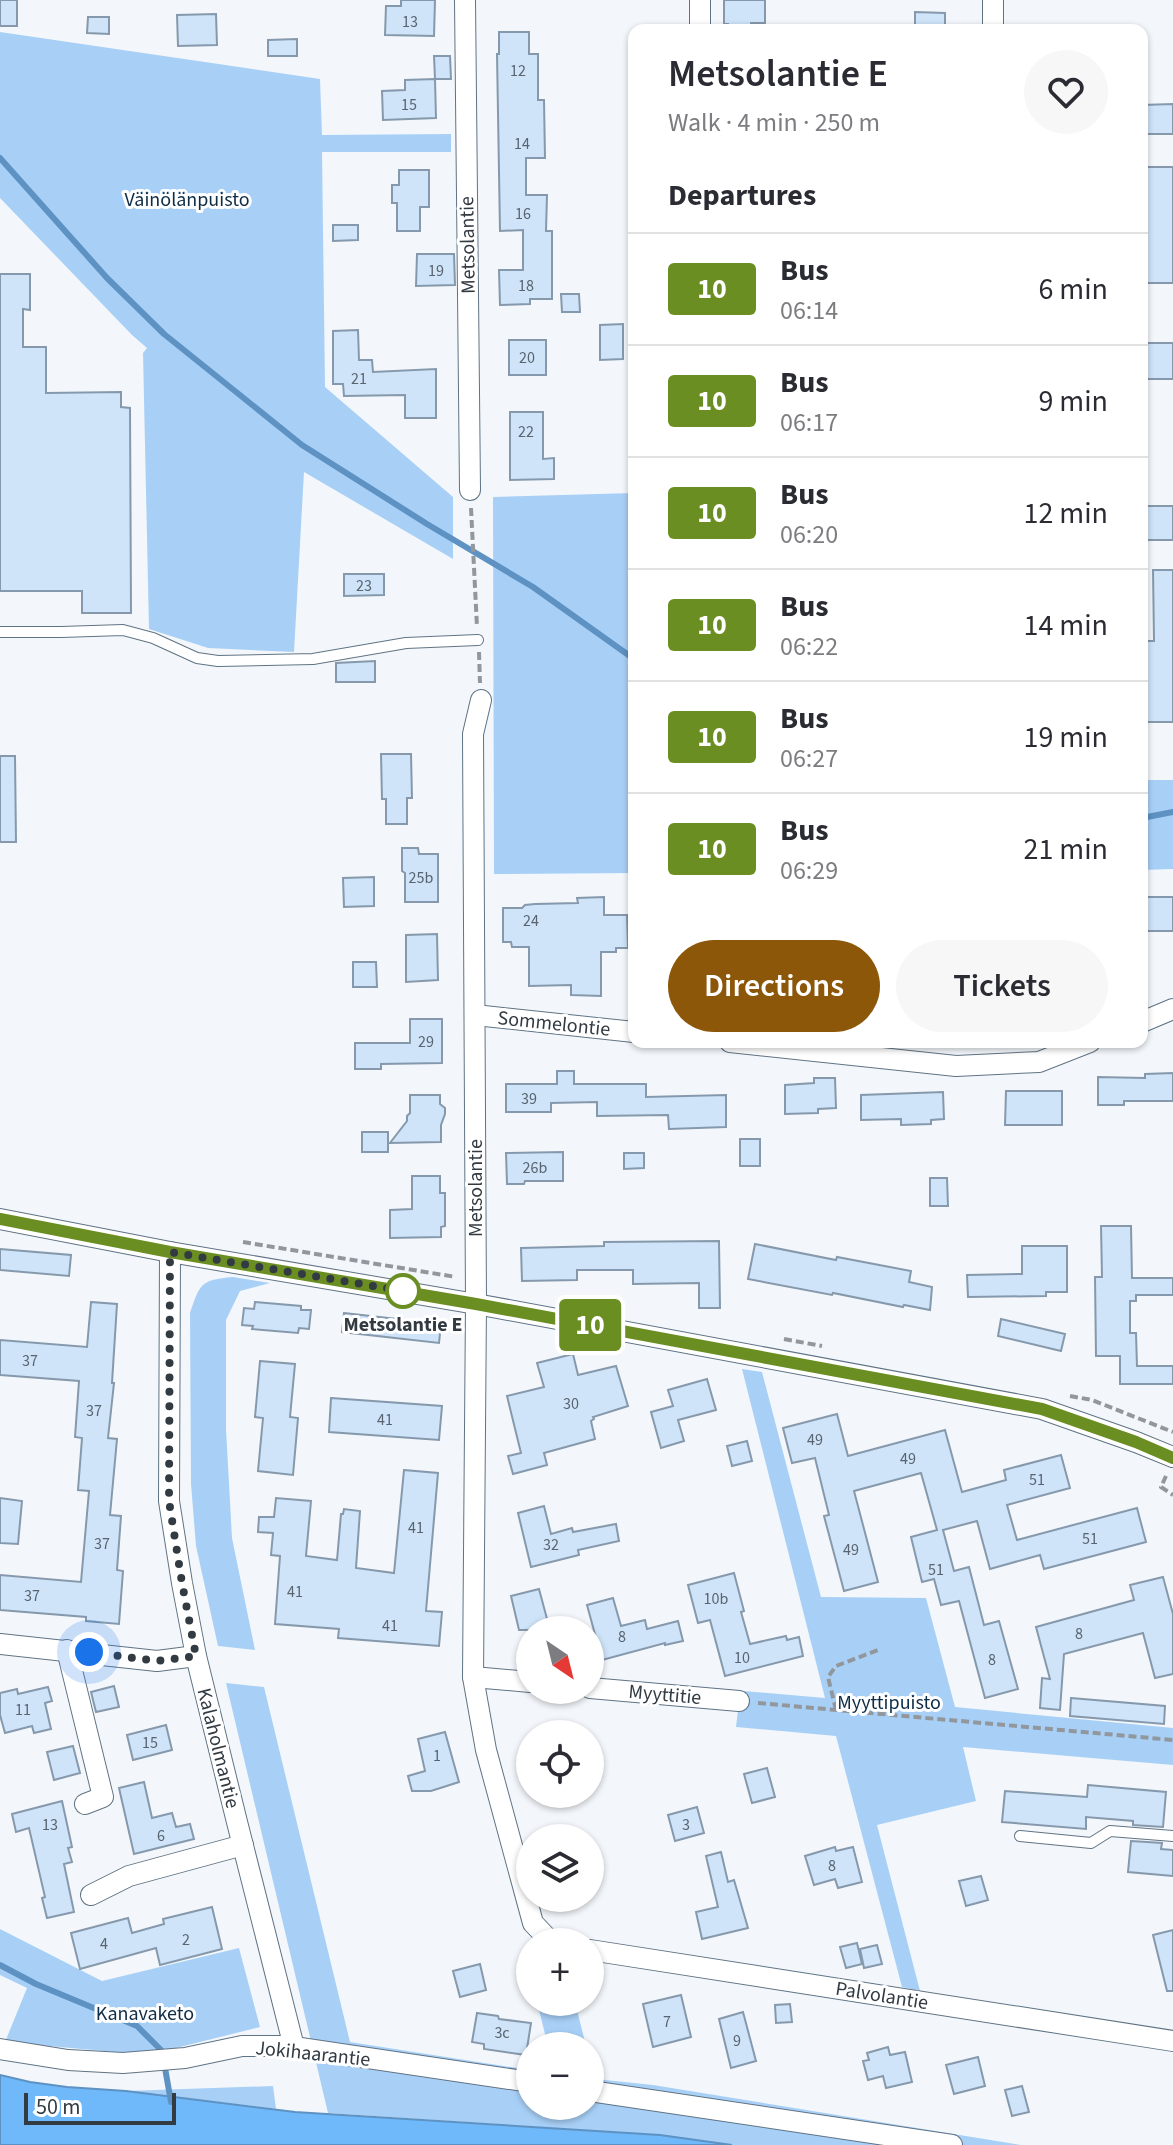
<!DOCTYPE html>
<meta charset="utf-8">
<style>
:root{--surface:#fff;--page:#f7f7f7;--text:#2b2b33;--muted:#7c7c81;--line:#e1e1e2;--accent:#8d570a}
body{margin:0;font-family:"Source Sans 3",sans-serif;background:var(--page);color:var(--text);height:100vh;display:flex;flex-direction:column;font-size:30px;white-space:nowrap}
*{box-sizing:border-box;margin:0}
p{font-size:26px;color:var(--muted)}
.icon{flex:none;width:44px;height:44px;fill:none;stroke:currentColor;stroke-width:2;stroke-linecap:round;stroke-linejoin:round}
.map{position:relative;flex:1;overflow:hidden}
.details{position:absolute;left:628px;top:24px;width:520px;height:1024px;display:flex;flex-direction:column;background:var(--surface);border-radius:16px;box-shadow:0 2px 6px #0004}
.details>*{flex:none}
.badge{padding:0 16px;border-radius:6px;font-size:28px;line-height:52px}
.needle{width:52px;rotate:145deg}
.fabs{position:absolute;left:516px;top:1616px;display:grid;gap:16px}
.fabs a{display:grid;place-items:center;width:88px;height:88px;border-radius:50%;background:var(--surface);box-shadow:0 2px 6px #0004;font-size:40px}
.scale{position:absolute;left:24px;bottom:20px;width:152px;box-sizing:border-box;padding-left:8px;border:4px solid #323a42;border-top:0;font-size:22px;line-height:28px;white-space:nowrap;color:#323a42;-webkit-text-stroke:6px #fff;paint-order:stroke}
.you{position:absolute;width:40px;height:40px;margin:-20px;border:6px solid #fff;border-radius:50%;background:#1a73e8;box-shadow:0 0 0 12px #1a73e833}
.map>.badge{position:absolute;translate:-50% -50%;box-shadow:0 0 0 4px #fff}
h2{padding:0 40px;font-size:30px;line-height:72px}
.round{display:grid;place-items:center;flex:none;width:84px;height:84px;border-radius:42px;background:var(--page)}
.summary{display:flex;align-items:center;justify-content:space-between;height:136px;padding:0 40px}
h1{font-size:38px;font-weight:600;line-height:60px}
.cta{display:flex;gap:16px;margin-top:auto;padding:16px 40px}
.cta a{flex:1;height:92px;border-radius:48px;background:var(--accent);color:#fff;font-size:32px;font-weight:600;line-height:92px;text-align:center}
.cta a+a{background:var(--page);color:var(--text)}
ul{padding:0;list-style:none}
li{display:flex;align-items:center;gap:24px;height:112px;padding:0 40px;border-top:2px solid var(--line)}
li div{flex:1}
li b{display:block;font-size:30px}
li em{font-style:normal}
li .badge{min-width:88px;font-weight:700;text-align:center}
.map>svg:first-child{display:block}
</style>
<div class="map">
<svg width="1173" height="2145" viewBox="0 0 1173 2145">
<rect width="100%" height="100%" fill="#f3f7fb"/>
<g fill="#a8d0f7">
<polygon points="0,32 320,79 322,135 451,134 451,152 322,152 325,387 453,497 453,559 304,472 294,652 208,648 149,629 143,353 147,348 132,335 0,198"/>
<polygon points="634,493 634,873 494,874 493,497"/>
<polygon points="1173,780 1173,869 1142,870 1142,780"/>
<path d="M233,1277L270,1283L240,1291L226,1320V1429L232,1538L255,1650L218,1646L196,1546L191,1484L190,1313C200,1284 200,1280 233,1277Z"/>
<polygon points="742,1369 762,1372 821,1597 926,1598 955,1707 1173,1728 1173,1765 963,1747 976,1801 877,1825 920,1991 902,1987 836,1736 736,1727 739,1701 743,1691 825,1698"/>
<polygon points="226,1683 264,1687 350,2042 530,2070 530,2106 590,2106 590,2060 595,2079 653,2085 1021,2145 732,2145 660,2135 328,2113"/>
<polygon points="0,1929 102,1981 239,1948 260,2027 148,2055 5,2042 27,1988 0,1975"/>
<polygon points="537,2002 575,2002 586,2046 548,2046"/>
<polygon points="273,2086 276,2109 126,2091"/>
</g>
<polygon fill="#6fb8fa" stroke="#5d92c3" stroke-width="2" points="0,2075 30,2082 67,2087 126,2091 295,2112 660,2135 732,2145 0,2145"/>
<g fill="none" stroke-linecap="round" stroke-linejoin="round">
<g stroke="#5d92c3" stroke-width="6">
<polyline points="0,158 107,278 164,334 302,445 427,524 533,587 634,659"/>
<polyline points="1142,818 1173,812"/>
<polyline points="0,1965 36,1984 137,2026 162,2051 171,2102"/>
</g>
</g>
<g fill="#cfe4f8" stroke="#8699ac" stroke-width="2">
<rect x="0" y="0" width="17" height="26"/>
<polygon points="401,0 435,0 434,36 385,35 386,6 401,6"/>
<polygon points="724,0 765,0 765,23 751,23 751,28 728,28 728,24 724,24"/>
<polygon points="915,12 945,13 945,30 915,30"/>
<polygon points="216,14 217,45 178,46 177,15"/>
<polygon points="88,17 109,17 109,34 87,33"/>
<polygon points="499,32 529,32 529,54 538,54 538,100 544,100 545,158 526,158 526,195 547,195 546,231 552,231 552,299 530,299 530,304 500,305 499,270 523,270 523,230 500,231 497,54 499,54"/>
<polygon points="297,39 297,56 268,56 268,40"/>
<polygon points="434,56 450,56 451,79 435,79"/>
<polygon points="435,79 436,118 383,120 382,91 405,90 405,80"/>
<polygon points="1173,104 1173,134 1142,134 1142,105"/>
<rect x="1142" y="167" width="31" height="116"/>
<polygon points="399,170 429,170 429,207 420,207 420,231 397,231 397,203 392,203 392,185 399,185"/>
<polygon points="333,225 358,225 358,240 333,241"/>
<polygon points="417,254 454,254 455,285 416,286"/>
<polygon points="0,274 30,274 30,310 23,309 23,347 46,347 46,393 121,392 121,407 130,408 131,613 82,613 82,591 0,591"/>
<polygon points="561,294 579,294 580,312 562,312"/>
<polygon points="623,324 623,359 600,360 600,325"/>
<polygon points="358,330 359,360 372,360 373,372 436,369 436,418 405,418 405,395 344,396 343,384 333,384 333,331"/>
<rect x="509" y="340" width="37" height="35"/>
<rect x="1142" y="343" width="31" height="36"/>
<polygon points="510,412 543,412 543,459 554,458 554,479 510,480"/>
<rect x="1142" y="506" width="31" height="34"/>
<polygon points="1153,570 1173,570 1173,722 1142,722 1142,641 1154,641"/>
<polygon points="344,574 384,574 384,595 344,596"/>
<polygon points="375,661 375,682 336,682 336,663"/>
<polygon points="381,754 411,754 412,798 407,798 407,824 386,824 386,799 382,799"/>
<polygon points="0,756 15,756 16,842 0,842"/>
<polygon points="402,848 418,848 419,854 438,854 438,902 405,902 405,873 402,871"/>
<polygon points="374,877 374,906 344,907 343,878"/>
<polygon points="604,897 604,915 627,915 628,948 616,948 616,952 601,952 601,996 571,995 571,985 529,986 529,947 512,947 511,942 503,942 503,908 522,908 525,905 535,904 578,903 577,898"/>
<rect x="1142" y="897" width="31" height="34"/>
<polygon points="437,934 438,980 406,982 406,935"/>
<polygon points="353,962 376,962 377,987 353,987"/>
<polygon points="410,1019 442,1019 442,1063 381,1064 381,1069 355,1069 355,1043 410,1043"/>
<polygon points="557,1071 574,1071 574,1084 646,1084 646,1097 726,1095 726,1127 669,1129 668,1115 597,1116 597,1102 551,1103 551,1112 506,1112 506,1084 557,1084"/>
<polygon points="1173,1073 1173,1101 1124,1101 1124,1105 1098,1105 1098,1077 1145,1078 1145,1074"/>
<polygon points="814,1078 835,1078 836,1108 818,1109 818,1113 785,1114 785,1085 814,1083"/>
<polygon points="1006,1091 1062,1091 1062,1125 1005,1125"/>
<polygon points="943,1092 944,1119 931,1120 931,1124 901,1125 901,1119 861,1120 861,1095"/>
<polygon points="410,1095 440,1095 440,1104 445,1108 445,1114 441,1125 441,1142 390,1143 407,1121 407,1116 410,1113"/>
<rect x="362" y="1132" width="26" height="20"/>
<rect x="740" y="1139" width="20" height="27"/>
<polygon points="563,1152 563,1181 525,1181 524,1184 507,1184 506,1153"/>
<polygon points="624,1153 644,1153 644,1168 624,1169"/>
<polygon points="412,1176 440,1176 440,1193 445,1193 445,1226 441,1227 441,1237 390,1238 390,1210 412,1209"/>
<polygon points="930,1178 947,1178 948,1206 930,1206"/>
<polygon points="1101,1226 1131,1226 1132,1278 1173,1278 1173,1295 1136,1295 1136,1301 1130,1301 1130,1333 1136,1333 1137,1366 1173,1366 1173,1384 1120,1384 1120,1356 1096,1356 1095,1277 1102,1277"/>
<polygon points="719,1241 720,1308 699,1308 699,1283 633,1284 633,1270 577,1270 577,1280 522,1281 521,1248 604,1246 604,1242"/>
<polygon points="755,1244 836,1260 837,1257 911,1271 909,1282 932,1287 930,1310 904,1305 903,1307 833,1293 832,1295 748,1279"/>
<polygon points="1022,1246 1067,1246 1067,1292 1046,1292 1046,1296 968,1297 967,1275 1022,1274"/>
<polygon points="0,1249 71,1255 69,1276 0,1270"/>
<polygon points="91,1302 117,1304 112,1383 114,1383 108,1438 117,1439 110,1515 121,1516 117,1570 123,1571 119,1624 86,1621 86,1617 0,1610 0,1575 81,1582 89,1491 78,1490 82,1438 75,1437 79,1381 0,1375 0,1340 87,1347"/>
<polygon points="255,1302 301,1306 301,1310 311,1310 309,1329 299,1328 298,1333 252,1329 253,1326 242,1325 244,1308 254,1309"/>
<polygon points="344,1313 441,1324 439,1343 342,1332"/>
<polygon points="1001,1319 1065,1334 1061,1351 998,1336"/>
<polygon points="573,1354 578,1375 616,1366 628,1406 593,1417 594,1419 591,1421 595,1439 544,1453 547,1465 513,1474 508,1456 521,1453 507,1396 544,1387 537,1363"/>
<polygon points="260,1361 295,1364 290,1417 298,1418 293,1475 258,1471 263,1418 255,1417"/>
<polygon points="707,1379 716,1410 678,1420 684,1441 661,1448 651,1412 673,1406 668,1390"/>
<polygon points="331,1398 442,1406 439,1440 329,1432"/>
<polygon points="837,1414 848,1456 945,1430 962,1492 1006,1480 1004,1470 1061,1455 1070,1488 1007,1505 1017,1540 1137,1508 1146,1542 1044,1569 1040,1555 990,1569 977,1521 943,1530 954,1571 969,1567 984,1625 999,1621 1018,1689 985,1698 959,1601 941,1605 934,1579 922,1582 911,1537 937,1530 921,1473 854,1491 878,1582 844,1591 824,1516 829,1515 815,1458 792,1463 783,1428"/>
<polygon points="747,1441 752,1461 732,1466 727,1446"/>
<polygon points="404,1470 438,1473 426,1611 442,1612 439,1646 338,1638 339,1629 275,1624 280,1556 271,1555 273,1533 258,1532 259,1517 274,1517 276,1498 311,1501 306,1556 337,1560 341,1514 343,1514 344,1509 360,1511 356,1568 394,1573"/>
<polygon points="0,1498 22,1501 18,1544 0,1543"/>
<polygon points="544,1506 551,1534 572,1528 573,1532 616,1524 619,1541 578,1550 579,1555 531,1567 518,1513"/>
<polygon points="734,1573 744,1611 741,1612 750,1644 786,1636 787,1640 799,1637 803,1656 725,1676 710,1620 698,1623 688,1585"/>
<polygon points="1163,1577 1173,1614 1173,1674 1155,1678 1143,1633 1064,1654 1060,1710 1040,1708 1042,1678 1050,1679 1036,1627 1134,1600 1130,1585"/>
<polygon points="539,1589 550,1630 519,1630 511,1596"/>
<polygon points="613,1598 621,1626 645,1620 647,1629 678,1621 683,1641 665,1645 665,1643 602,1660 587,1605"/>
<polygon points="114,1686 119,1707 96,1712 91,1692"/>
<polygon points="48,1687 52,1701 45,1703 51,1729 34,1733 32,1726 5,1733 0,1715 0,1693 17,1689 18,1694"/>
<polygon points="1071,1698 1165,1706 1164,1724 1070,1716"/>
<polygon points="166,1725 172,1750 133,1760 127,1735"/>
<polygon points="445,1732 459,1782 431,1791 412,1791 408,1776 425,1771 418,1739"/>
<polygon points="73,1746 80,1773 54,1780 47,1752"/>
<polygon points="767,1768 775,1797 752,1803 744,1774"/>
<polygon points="144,1782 152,1818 172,1813 176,1827 190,1824 194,1839 134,1854 119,1788"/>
<polygon points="1088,1785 1166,1792 1163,1827 1133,1825 1133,1821 1086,1817 1086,1829 1002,1822 1005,1791 1087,1797"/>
<polygon points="62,1801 72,1847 68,1848 72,1862 64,1864 74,1912 47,1918 42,1898 45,1897 29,1828 16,1832 12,1814"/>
<polygon points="697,1807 704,1833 675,1841 668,1815"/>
<polygon points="1131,1841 1162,1843 1161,1849 1173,1850 1173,1876 1128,1872"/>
<polygon points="835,1847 836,1851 853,1847 862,1882 838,1888 835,1879 814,1885 805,1856"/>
<polygon points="721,1852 728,1882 734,1880 748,1928 702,1939 696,1912 718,1907 706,1856"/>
<polygon points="981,1876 988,1900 966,1906 959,1881"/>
<polygon points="212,1907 222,1949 160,1965 156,1948 80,1969 71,1933 128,1918 132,1933 164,1924 163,1919"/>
<polygon points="1173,1930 1173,1991 1167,1991 1153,1935"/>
<polygon points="857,1943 862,1964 846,1968 840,1947"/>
<polygon points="877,1945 882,1964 864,1968 860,1949"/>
<polygon points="480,1964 486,1990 460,1997 453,1971"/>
<polygon points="681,1995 691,2037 653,2047 643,2004"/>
<polygon points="790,2004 792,2022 776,2023 775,2005"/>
<polygon points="743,2012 756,2061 731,2068 719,2019"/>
<polygon points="477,2013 498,2016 499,2019 531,2023 526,2055 484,2049 484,2044 472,2042"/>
<polygon points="888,2047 890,2055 905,2052 912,2082 886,2088 883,2076 868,2080 863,2061 869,2060 867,2053"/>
<polygon points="978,2057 985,2086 954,2094 946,2065"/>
<polygon points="1022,2086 1029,2112 1012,2116 1005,2090"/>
</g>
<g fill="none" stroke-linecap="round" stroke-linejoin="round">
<defs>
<g id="service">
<polyline points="0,632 61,632 123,630 153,638 197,658 218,661 313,659 406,643 478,640"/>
<polyline points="1020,1836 1091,1843 1110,1831 1173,1836"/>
</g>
<g id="minor">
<polyline points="465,0 470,490"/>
<polyline points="700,0 700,30"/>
<polyline points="993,30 993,0"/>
<polyline points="481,700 473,734 476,1304 473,1677 486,1750 533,1923 551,1942"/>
<polyline points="475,1015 634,1032"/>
<polyline points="1142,1022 1173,1009"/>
<polyline points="730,1042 956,1066 1039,1062 1090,1042"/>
<polyline points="0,1219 170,1252 476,1304 1042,1409 1136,1442 1173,1457"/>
<polyline points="170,1252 169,1501 182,1583 196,1656 237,1822 294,2047"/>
<polyline points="0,1644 157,1661 196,1656"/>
<polyline points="67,1650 103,1797 85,1804"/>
<polyline points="473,1677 530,1682"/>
<polyline points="590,1688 739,1701"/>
<polyline points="91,1895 129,1876 243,1845"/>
<polyline points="590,1950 1173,2041"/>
<polyline points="0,2049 68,2060 123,2063 185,2058 242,2046 287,2046 530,2082"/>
<polyline points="590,2091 952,2145"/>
</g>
</defs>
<use href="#service" stroke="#607384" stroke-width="12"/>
<use href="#minor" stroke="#607384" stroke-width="22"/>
<g stroke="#91979d" stroke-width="4" stroke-dasharray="8 4" stroke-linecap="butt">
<polyline points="471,508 477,627"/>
<polyline points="479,652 480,683"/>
<polyline points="243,1242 456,1277"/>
<polyline points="784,1339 822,1346"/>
<polyline points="1070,1396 1092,1400 1173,1432"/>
<polyline points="1166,1476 1161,1487 1173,1495"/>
<polyline points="758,1703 1173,1740"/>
<polyline points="836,1710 828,1677 836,1666 878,1650"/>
</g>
<use href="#service" stroke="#fff" stroke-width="10"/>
<use href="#minor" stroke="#fff" stroke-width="20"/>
</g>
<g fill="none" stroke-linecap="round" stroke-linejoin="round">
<defs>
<polyline id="line" points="0,1219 170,1252 476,1304 1042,1409 1136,1442 1173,1458"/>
</defs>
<use href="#line" stroke="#fff" stroke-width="18"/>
<use href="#line" stroke="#6b8e23" stroke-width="12"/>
<polyline stroke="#323a42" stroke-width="8" stroke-dasharray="0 14.4" points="89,1652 157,1661 196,1656 182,1583 169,1501 170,1252 415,1293 403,1291"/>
</g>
<circle fill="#fff" stroke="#6b8e23" stroke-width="4" cx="403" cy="1291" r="16"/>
<g text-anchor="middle" stroke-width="6" stroke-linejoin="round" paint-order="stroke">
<g font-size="16" fill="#596470">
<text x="410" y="27">13</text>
<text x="518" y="76">12</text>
<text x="409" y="110">15</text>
<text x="522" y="149">14</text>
<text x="523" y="219">16</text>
<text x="436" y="276">19</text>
<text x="526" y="291">18</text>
<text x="527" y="363">20</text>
<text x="359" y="384">21</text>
<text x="526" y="437">22</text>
<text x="364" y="591">23</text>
<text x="421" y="883">25b</text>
<text x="531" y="926">24</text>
<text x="426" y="1047">29</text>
<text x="529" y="1104">39</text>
<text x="535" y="1173">26b</text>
<text x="30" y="1366">37</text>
<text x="571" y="1409">30</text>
<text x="94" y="1416">37</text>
<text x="385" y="1425">41</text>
<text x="815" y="1445">49</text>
<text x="908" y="1464">49</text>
<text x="1037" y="1485">51</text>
<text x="416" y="1533">41</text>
<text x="1090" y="1544">51</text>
<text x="102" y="1549">37</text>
<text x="551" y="1550">32</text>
<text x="851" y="1555">49</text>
<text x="936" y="1575">51</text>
<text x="295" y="1597">41</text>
<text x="32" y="1601">37</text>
<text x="716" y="1604">10b</text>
<text x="390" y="1631">41</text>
<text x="1079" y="1639">8</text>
<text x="622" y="1642">8</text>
<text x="742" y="1663">10</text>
<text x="992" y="1665">8</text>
<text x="23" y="1715">11</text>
<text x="150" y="1748">15</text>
<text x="437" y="1761">1</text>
<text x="50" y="1830">13</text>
<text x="686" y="1830">3</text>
<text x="161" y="1841">6</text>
<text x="832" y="1871">8</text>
<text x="186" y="1945">2</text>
<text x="104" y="1949">4</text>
<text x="667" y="2027">7</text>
<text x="502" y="2038">3c</text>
<text x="737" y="2046">9</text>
</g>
<g font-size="20" fill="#0d2c46" stroke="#fff">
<text x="187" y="206">Väinölänpuisto</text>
<text x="889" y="1709">Myyttipuisto</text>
<text x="145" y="2020">Kanavaketo</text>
</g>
<g font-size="20" fill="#323a42" stroke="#fff">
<text transform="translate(467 245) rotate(-91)" y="7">Metsolantie</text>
<text transform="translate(554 1023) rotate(6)" y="7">Sommelontie</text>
<text transform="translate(475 1188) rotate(-90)" y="7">Metsolantie</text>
<text transform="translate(665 1694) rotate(5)" y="7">Myyttitie</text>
<text transform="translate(219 1748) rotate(76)" y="7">Kalaholmantie</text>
<text transform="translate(882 1995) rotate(9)" y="7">Palvolantie</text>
<text transform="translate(313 2053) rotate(6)" y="7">Jokihaarantie</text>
</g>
<g font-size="20" font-weight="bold" fill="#323a42" stroke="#fff">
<text x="403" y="1331">Metsolantie E</text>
</g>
</g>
</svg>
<div class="fabs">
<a><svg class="needle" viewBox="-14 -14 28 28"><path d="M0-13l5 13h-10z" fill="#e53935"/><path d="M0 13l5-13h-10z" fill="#7c7c81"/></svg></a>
<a><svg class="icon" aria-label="locate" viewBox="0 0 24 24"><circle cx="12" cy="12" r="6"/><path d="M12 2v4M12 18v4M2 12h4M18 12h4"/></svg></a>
<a><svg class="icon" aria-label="layers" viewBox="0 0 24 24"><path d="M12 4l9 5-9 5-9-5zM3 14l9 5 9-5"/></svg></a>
<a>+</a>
<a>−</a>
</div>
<div class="scale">50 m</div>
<div class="you" style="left:89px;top:1652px"></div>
<b class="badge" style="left:590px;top:1325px;background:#6b8e23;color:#fff">10</b>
<section class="details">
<div class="summary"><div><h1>Metsolantie E</h1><p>Walk · 4 min · 250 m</p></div><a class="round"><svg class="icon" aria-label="heart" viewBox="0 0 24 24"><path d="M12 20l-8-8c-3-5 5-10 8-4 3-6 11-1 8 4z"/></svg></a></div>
<h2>Departures</h2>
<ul>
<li><span class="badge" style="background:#6b8e23;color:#fff">10</span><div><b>Bus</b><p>06:14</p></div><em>6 min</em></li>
<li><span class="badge" style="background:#6b8e23;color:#fff">10</span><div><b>Bus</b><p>06:17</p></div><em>9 min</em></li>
<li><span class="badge" style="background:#6b8e23;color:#fff">10</span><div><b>Bus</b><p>06:20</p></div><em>12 min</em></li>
<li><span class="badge" style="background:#6b8e23;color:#fff">10</span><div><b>Bus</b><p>06:22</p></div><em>14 min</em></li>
<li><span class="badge" style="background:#6b8e23;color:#fff">10</span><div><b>Bus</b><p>06:27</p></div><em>19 min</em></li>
<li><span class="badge" style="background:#6b8e23;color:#fff">10</span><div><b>Bus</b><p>06:29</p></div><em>21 min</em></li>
</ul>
<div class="cta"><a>Directions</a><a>Tickets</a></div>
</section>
</div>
